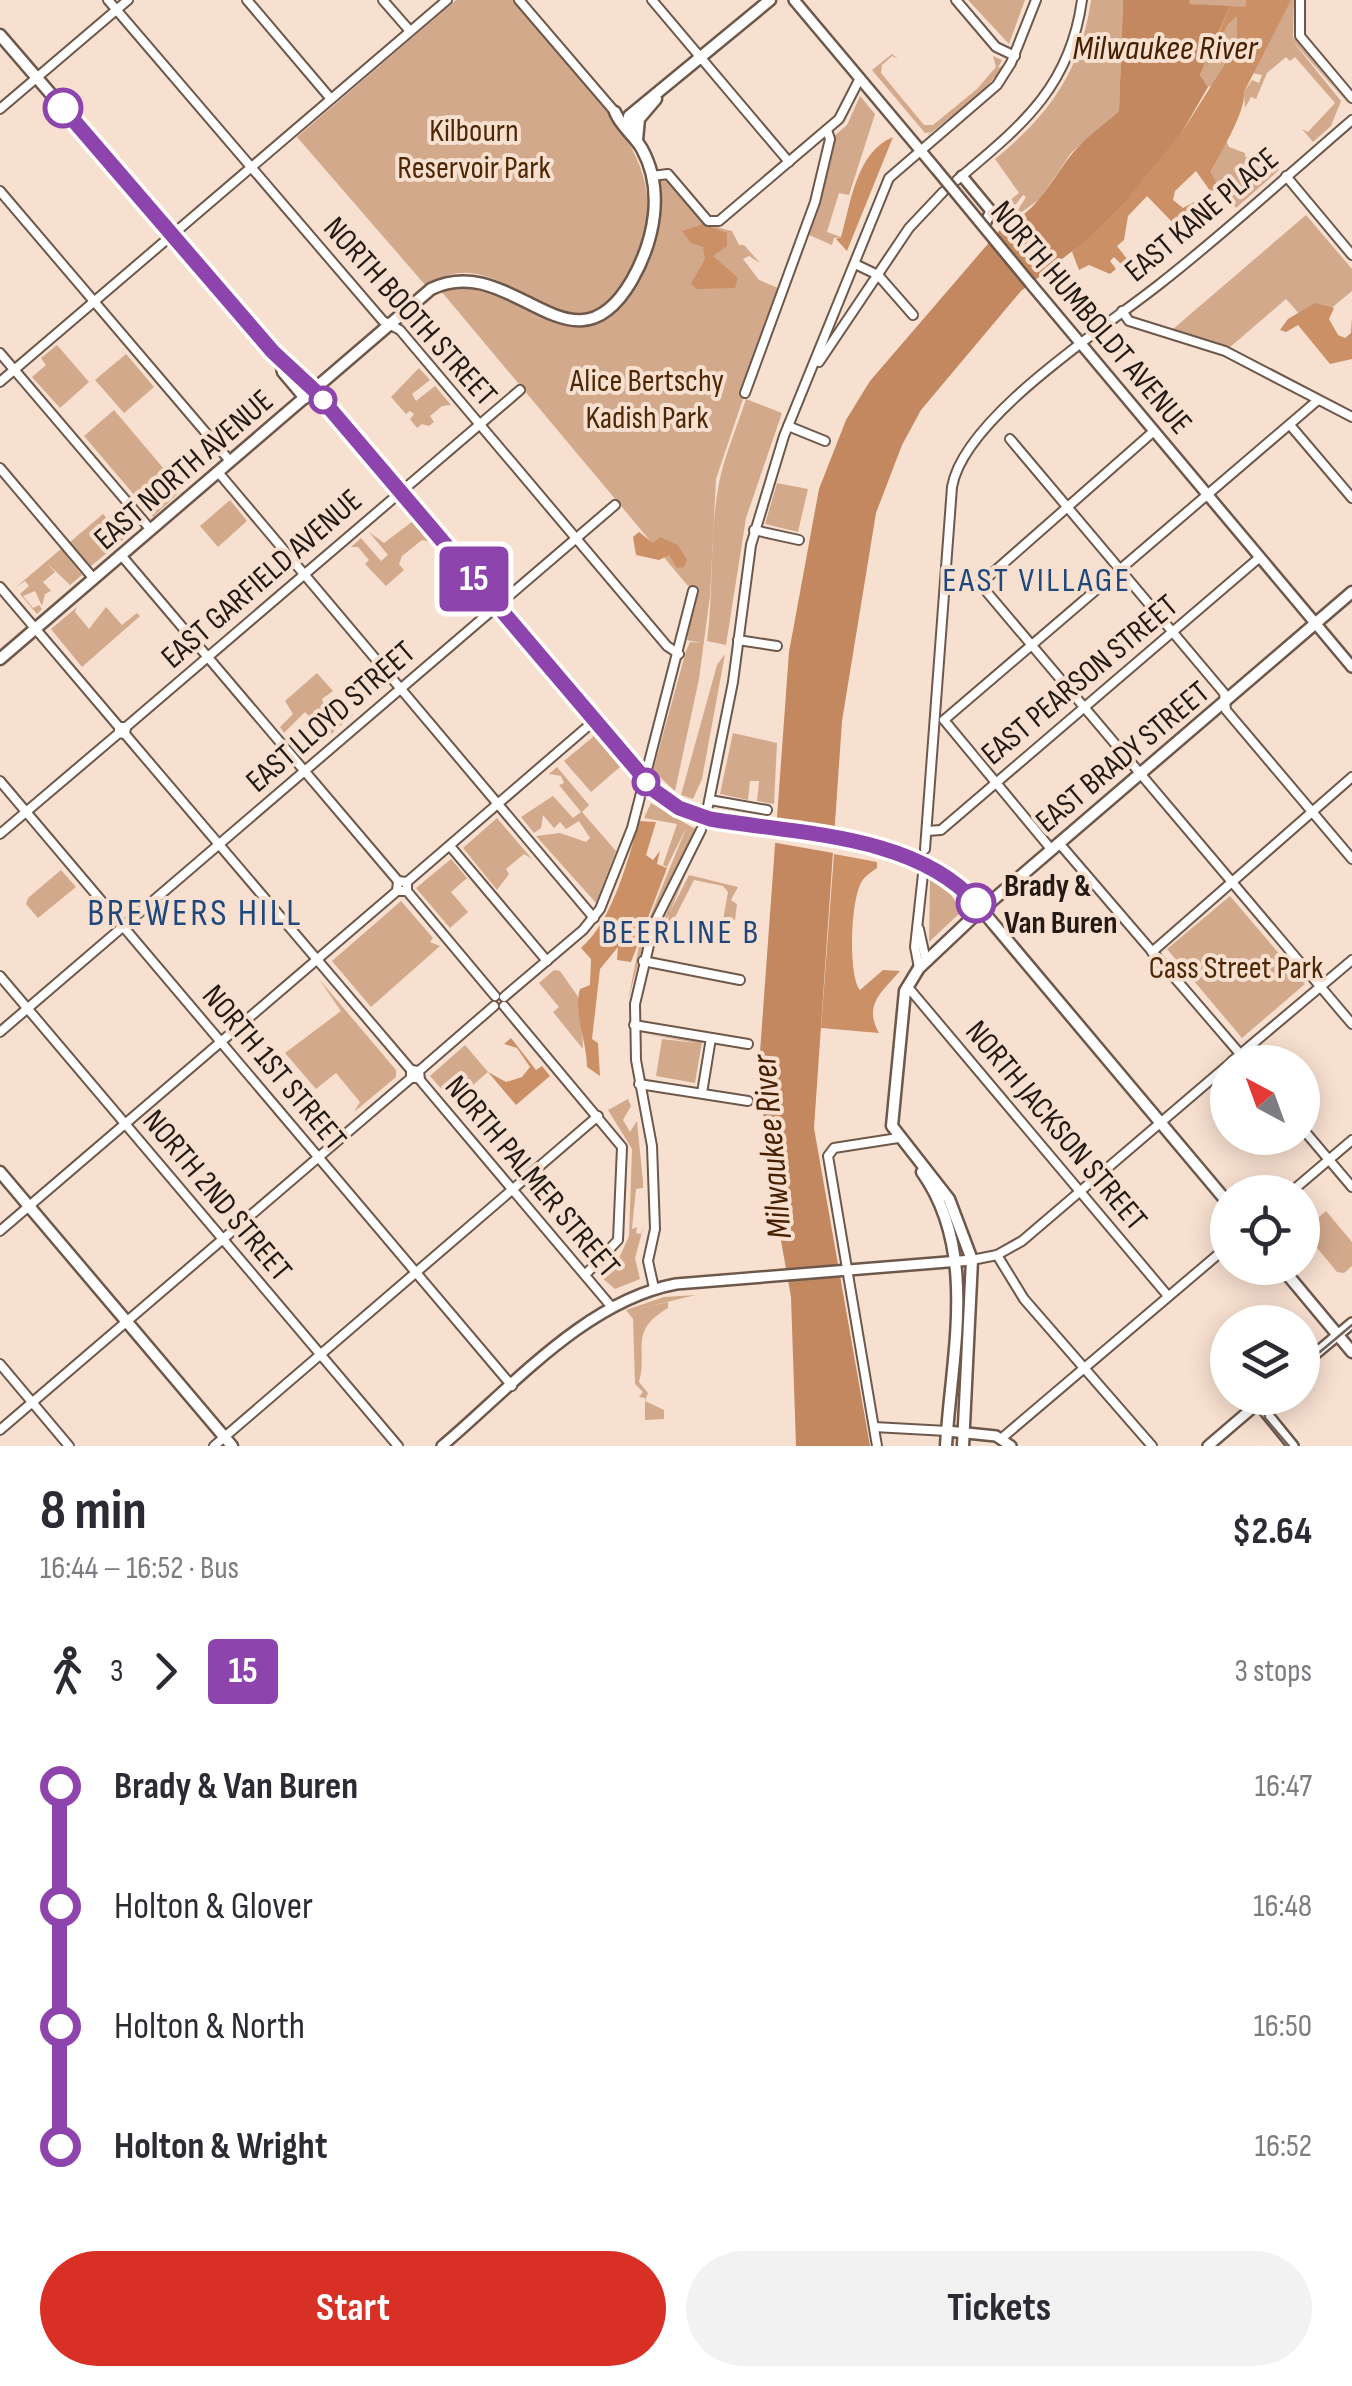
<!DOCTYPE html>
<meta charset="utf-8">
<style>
:root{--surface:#fff;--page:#f2f2f3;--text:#2b2b33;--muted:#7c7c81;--accent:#d93025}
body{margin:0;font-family:"Sofia Sans Condensed",sans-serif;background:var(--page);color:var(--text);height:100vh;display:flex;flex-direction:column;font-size:38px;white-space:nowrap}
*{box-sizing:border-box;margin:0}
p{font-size:32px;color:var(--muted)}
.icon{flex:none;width:55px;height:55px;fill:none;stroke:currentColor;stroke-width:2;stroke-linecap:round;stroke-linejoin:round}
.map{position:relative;height:1446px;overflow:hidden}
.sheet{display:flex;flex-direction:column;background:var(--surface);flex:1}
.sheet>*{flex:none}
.badge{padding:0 20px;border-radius:8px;font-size:35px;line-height:65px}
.needle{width:65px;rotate:319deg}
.fabs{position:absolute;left:1210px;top:1045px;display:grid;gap:20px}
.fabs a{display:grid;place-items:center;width:110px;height:110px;border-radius:50%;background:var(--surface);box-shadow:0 5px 25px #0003;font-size:50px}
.map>.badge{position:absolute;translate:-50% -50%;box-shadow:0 0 0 5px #fff}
.legs{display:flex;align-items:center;gap:15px;height:110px;padding:0 40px;font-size:32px}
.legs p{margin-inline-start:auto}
.overview{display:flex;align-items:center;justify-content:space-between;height:170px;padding:0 40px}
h1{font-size:55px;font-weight:700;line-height:75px}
.button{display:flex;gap:20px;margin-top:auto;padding:20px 40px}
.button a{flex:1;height:115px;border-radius:60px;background:var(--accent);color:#fff;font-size:40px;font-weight:700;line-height:115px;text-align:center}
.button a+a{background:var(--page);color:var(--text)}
ul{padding:0 40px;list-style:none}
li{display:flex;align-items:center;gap:35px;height:120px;font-size:38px}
li i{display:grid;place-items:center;width:15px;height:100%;margin:0 12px;background:currentColor}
li i::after{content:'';width:25px;height:25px;margin:-12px;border:8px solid;border-radius:50%;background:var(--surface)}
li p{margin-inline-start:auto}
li:first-child i{background:linear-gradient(#0000 50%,currentColor 0)}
li:last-child i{background:linear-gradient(currentColor 50%,#0000 0)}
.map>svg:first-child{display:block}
</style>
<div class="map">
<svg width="1352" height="1446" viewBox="0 0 1352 1446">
<rect width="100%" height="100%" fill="#f8e0d0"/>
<g fill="#d3a98c">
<path d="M456,0H513C537,26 559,54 582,81C636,143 673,196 626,277C615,296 599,319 575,316C525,311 485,245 426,286L297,137Z"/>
<polygon points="968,0 1025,0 1009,44"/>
<path d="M1091,0H1123L1119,111L1071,153L1040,199L1012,219L1026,197L1023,195L1006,217L999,209L1019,193L995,159C1049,115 1081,71 1091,0Z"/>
<polygon points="1189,0 1294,0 1293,37 1352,108 1291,39 1341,101 1331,126 1313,142 1302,129 1308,132 1335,103 1295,57 1290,61 1286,57 1267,73 1256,99 1251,97 1245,108 1244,92 1252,80 1259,83 1262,75 1253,73 1208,87 1200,75 1230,7 1189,4"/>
<polygon points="892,54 898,59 892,56 882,65 881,73 924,125 933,125 977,89 996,67 993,56 1002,60 998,68 1006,64 982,92 927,136 930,132 925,133 872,70"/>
<polygon points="860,96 875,114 849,195 839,193 827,232 841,237 834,238 832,245 807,234 834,136 847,125"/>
<polygon points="1225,138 1229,147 1245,153 1245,157 1265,154 1279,170 1236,208 1210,176"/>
<path d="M664,177C693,206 695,224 732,231L739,245H744L760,263L749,256L743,259L759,280L778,288L810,207L740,393L744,396L716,479L710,596L699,679L675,791L653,771L686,651L690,642L701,643L687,640L697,589L688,586L441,291C520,270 577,387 637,284C655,252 662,218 660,181Z"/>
<polygon points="1306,215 1352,269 1352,291 1310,326 1286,299 1229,348 1173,329"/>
<polygon points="57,345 89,382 60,408 32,377 46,365 41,358"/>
<polygon points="126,354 154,387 124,413 95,380"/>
<polygon points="419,368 430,380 412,394 416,401 435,386 451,405 442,406 430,416 434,422 429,426 422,424 417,428 410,419 414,414 410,411 406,414 391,397"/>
<path d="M746,399L782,413L746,518L726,645L707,641C714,589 709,535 719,483C725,454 737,427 746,399Z"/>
<polygon points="114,410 181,489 172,498 182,490 153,517 84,436"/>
<polygon points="777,483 808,489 798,532 765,524"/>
<polygon points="230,500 247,521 218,547 200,526"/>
<polygon points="103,514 125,538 91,566 70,542"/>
<polygon points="413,521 430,542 422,540 402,556 399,564 404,570 386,586 365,564 369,560 358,547 351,547 361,538 381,561 388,555 369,532 384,543"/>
<polygon points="61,549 82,575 70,585 47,563 55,572 43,582 51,591 45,594 42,606 35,591 23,596 33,608 39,605 42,609 37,614 20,594 29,586 25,581 15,588"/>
<polygon points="77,607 75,612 89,629 106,607 122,625 137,613 140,616 82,667 51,629"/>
<polygon points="725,654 702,779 693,799 681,795 717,665"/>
<polygon points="317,673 333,691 322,699 324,705 337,696 353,715 323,741 324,734 316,725 309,730 304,724 311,718 305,712 284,733 280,727 293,714 285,701"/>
<polygon points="733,733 777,743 774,804 757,801 759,781 750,781 748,800 720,794"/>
<polygon points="594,736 620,767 591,792 564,761"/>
<polygon points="557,767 589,805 582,812 616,851 596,903 536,836 560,833 586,842 590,838 579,821 566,829 560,822 554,828 543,815 541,828 534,833 521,817 553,796 573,818 581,812 559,785 564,783 561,776 549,774"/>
<polygon points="651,803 695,829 651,917 628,1000 640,941 687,826 667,867 663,865 677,824 644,818"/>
<polygon points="497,818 532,859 524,854 506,869 509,874 497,890 463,848"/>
<polygon points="451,859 467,878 451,892 468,912 450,928 416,888"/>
<polygon points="61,870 76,887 38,918 26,904 28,898"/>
<polygon points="686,873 670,912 689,875 738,887 731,900 737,904 735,920 723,920 728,892 723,886 694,880 664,939 668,942 662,942 669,915 655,938"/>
<polygon points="930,879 951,895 962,911 929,942"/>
<polygon points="1230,896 1305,984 1242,1038 1167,949"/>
<polygon points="401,901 433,938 430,942 440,946 371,1007 332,961"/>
<polygon points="554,970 560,971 581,1001 583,1049 553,1012 559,1007 539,983"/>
<polygon points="319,979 396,1070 396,1077 354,1112 360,1102 336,1073 316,1089 285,1053 341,1011"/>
<polygon points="644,1034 702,1042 695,1083 656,1076 662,1039 697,1043"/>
<polygon points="465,1045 488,1072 453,1102 430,1076"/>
<polygon points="628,1099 631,1106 623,1120 630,1132 637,1121 643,1182 643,1188 636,1189 632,1229 637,1227 636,1233 641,1234 644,1225 635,1258 640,1279 615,1289 600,1276 620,1256 629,1236 632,1149 608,1110"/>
<polygon points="1326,1211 1352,1242 1352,1266 1344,1273 1337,1272 1303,1231"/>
<path d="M696,1295L637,1309L668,1302V1308C627,1332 649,1351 639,1382L648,1393L645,1401L664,1410V1419L645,1420V1398L639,1397L643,1392L635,1384L633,1319L626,1310L664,1297Z"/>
</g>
<g fill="#cb9066">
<path d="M1246,0H1291L1244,92C1246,112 1221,151 1211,172L1218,187L1211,192L1196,171L1175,191L1173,200L1183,208L1194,202L1198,210L1188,213L1182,225L1174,224L1147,196L1128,216L1124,240L1117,246L1131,264L1129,272L1114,257L1110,261L1116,269L1110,274L1089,265L1079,270L1072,252L1182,132L1237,45V16L1228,24L1204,70L1230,6L1246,7Z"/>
<path d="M893,137L849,246L847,251L836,239L841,237C851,203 856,152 893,137Z"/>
<polygon points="703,224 727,233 727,246 713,256 738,278 735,288 697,289 691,284 705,259 703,247 691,243 682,231"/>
<polygon points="1315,303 1334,308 1329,319 1338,335 1345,338 1351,333 1352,317 1352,359 1330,364 1298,325 1286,332 1280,330 1288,319"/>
<polygon points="639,532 653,543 660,537 678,545 687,560 684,567 677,568 669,555 659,560 636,555 633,537"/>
<path d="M639,821L656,822L646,855L653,860L660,851L657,864L667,868L631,962L617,960L618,947L600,969L592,1039L598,1043L600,1076L587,1067C587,1042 573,1012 580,989L590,985L591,959L581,948C612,921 628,861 639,821Z"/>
<path d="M834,854L877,862V868C870,873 863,877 860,885C851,904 848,975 860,990L883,970L900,971C882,992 863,1005 879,1033L821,1028Z"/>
<polygon points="511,1038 536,1070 542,1066 550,1076 516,1105 488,1072 506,1082 522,1077 530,1067 517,1048 504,1044"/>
</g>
<path fill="#c3885f" d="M1123,0H1189L1190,4L1230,6L1200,75L1208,87L1182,132L1122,205L1084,242L1021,291L921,410L902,445L876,513L842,721L814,1128L870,1446H796L791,1297L768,1167L759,1066L789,652L819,489L846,420L870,381L1005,224C1034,216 1052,180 1068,159C1080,142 1102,126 1119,111Z"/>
<polygon fill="#f8e0d0" points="772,818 842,829 839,854 771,842"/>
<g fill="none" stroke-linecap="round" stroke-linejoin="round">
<g stroke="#cdb8ab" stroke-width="8" stroke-dasharray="8 4" stroke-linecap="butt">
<polyline points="701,830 708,806"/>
<polyline points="923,874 925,849"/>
</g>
<defs>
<g id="minor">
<polyline points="108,0 383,321 400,330 667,646 679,654"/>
<polyline points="247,0 331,99"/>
<polyline points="383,0 410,31"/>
<polyline points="519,0 615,112"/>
<polyline points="652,0 789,162"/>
<polyline points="956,0 996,47 1015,56"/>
<polyline points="1300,0 1300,36 1352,98"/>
<polyline points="0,109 128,0"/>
<polyline points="652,176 668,174 708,221 719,221 839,119 860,78"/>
<polyline points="1286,176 1352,255"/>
<path d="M957,180C1021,126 1070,88 1082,0"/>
<polyline points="0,191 230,461"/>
<polyline points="855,264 878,275 913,315"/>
<polyline points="1122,311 1129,321 1225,351 1352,417"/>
<polyline points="0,353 151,530"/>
<polyline points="819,362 909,228 943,192"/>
<polyline points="0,382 447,0"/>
<polyline points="745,393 815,202 830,139 827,130"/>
<polyline points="1290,425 1352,498"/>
<polyline points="788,426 825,441"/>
<polyline points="1154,431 980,584 1352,1024"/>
<polyline points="1010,439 1224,693 1226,710 1352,859"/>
<polyline points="0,468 94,579"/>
<polyline points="218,472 594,918"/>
<polyline points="754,530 799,540"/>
<polyline points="121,555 398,881"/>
<polyline points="0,587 119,727"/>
<polyline points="738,640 777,646"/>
<polyline points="944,720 1318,400"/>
<polyline points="944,720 1051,849"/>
<polyline points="126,727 520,390"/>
<polyline points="125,734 411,1070"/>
<polyline points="0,781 512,1386"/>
<polyline points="710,800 767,810"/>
<polyline points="708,806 733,682 751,545 784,436 889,178 997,85 1011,63 1036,0"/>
<polyline points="927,831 941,830 1260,557"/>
<polyline points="0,834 119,733 119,727 126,727 125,734 119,733"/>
<polyline points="1059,843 1247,1062"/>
<polyline points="450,846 547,961"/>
<path d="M925,849L952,487C964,417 1106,327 1161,283C1226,232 1288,175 1352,120"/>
<polyline points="407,882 407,891 397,891 398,881 407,882 594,721"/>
<polyline points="407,891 495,996"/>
<polyline points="919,929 926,961"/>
<polyline points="1152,952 1352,777"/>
<polyline points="643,961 740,980"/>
<polyline points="919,968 915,947 923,874"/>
<polyline points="0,976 398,1446"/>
<polyline points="907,986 1168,1296"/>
<polyline points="504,997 583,930 600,909 632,828 693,591"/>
<polyline points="504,1006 622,1147 618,1240 585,1275"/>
<polyline points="634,1025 748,1044"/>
<polyline points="0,1032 615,505"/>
<polyline points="1231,1062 1352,960"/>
<polyline points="419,1071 494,1006"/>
<polyline points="418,1078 411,1078 411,1070 419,1071 420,1080 610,1305"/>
<polyline points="639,1084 748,1101"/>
<polyline points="702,1093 711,1038"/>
<polyline points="1302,1128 1352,1187"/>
<polyline points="1291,1192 1352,1140"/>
<polyline points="0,1231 397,891"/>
<polyline points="997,1255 1024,1299 1152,1446"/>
<polyline points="972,1260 997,1255 1022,1241 1228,1065"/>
<polyline points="654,1288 648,1261 655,1229 652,1146 636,1060 635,1004 654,924 701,830"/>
<polyline points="0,1364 69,1446"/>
<polyline points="874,1427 947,1431"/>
<polyline points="0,1430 411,1078"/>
<polyline points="1002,1438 1228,1246"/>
<polyline points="214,1446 598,1116"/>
<polyline points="877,1446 828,1156 834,1148 898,1138"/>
</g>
<g id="tertiary">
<polyline points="794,0 936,169"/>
<polyline points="962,176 991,211 984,226"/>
<polyline points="1030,283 1352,667"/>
<polyline points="1302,1365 1352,1323"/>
<polyline points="1258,1403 1293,1446"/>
<polyline points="947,1431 996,1436 1011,1446"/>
<path d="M442,1446C511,1388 585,1301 676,1284L972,1260"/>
<polyline points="1208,1446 1264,1398"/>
</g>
<g id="secondary">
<polyline points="0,35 273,352 314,389 645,781"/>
<polyline points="629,130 629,116 770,0"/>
<polyline points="637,140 639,119 656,99"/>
<polyline points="281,362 283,372 305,398"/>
<path d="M0,659L431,289C512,249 572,384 632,280C654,241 665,191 642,149C634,135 621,127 615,112"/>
<polyline points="981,909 1228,1203"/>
<polyline points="0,1172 232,1446"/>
<path d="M922,1172C979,1252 951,1356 946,1446"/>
<polyline points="1282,1268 1352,1352"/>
<polyline points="963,1446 972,1260 949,1199 892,1126 905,991 919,968 973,917 1352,592"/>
</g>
</defs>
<use href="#minor" stroke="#6d584b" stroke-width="12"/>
<use href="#tertiary" stroke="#6d584b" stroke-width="14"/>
<use href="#secondary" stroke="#6d584b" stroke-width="15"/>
<use href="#minor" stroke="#fff" stroke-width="8"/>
<use href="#tertiary" stroke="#fff" stroke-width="9"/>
<use href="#secondary" stroke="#fff" stroke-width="10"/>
<g stroke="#75665d" stroke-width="2.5">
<polyline points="1302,1367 1352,1325"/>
<polyline points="1263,1398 1265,1418 1289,1446"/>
</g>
<defs>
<polyline id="tertiary-bridge" points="936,169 1030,283"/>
</defs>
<use href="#tertiary-bridge" stroke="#6d584b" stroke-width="14" stroke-linecap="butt"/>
<use href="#tertiary-bridge" stroke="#fff" stroke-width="9"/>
</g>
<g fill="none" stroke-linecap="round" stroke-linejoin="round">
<defs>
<path id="line-1" d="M63,108L273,352L314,390L655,791L679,808L710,819C796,834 915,834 976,903"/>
</defs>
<use href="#line-1" stroke="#fff" stroke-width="22"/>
<use href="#line-1" stroke="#8e44ad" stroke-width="15"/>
</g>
<g fill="#fff" stroke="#8e44ad" stroke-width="5">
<circle cx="63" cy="108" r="18"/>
<circle cx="323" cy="400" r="12"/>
<circle cx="646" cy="782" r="12"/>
<circle cx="976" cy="903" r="18"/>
</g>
<g text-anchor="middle" stroke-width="8" stroke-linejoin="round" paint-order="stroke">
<g font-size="32" fill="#4e2805" stroke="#f8e0d0">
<text x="474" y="141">Kilbourn<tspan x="474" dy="37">Reservoir Park</tspan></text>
<text x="647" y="391">Alice Bertschy<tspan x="647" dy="37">Kadish Park</tspan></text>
<text x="1236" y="978">Cass Street Park</text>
</g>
<g font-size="32" fill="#231a15" stroke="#f8e0d0">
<text transform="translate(1201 214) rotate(-40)" y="11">EAST KANE PLACE</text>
<text transform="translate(411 311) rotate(48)" y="11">NORTH BOOTH STREET</text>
<text transform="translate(1092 317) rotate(50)" y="11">NORTH HUMBOLDT AVENUE</text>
<text transform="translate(183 469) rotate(-41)" y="11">EAST NORTH AVENUE</text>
<text transform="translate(261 578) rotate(-41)" y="11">EAST GARFIELD AVENUE</text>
<text transform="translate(1079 679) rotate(-40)" y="11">EAST PEARSON STREET</text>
<text transform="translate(330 716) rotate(-41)" y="11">EAST LLOYD STREET</text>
<text transform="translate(1122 756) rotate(-40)" y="11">EAST BRADY STREET</text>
<text transform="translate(275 1067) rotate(50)" y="11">NORTH 1ST STREET</text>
<text transform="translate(1057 1125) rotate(50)" y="11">NORTH JACKSON STREET</text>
<text transform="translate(533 1176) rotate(50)" y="11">NORTH PALMER STREET</text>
<text transform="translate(218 1195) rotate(50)" y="11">NORTH 2ND STREET</text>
</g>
<g font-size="32" font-weight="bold" fill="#231a15" stroke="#f8e0d0" text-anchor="start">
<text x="1004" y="896">Brady &amp;<tspan x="1004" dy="37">Van Buren</tspan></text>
</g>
<g font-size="35" font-style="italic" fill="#462000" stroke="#f8e0d0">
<text x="1165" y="59">Milwaukee River</text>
<text transform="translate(771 1147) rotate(-95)" y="12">Milwaukee River</text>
</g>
<g font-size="35" letter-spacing="2.5" fill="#1e487d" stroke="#f8e0d0">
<text x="1037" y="591">EAST VILLAGE</text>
<text x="681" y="943">BEERLINE B</text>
</g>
<g font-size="38" letter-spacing="2.5" fill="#1e487d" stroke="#f8e0d0">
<text x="195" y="925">BREWERS HILL</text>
</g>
</g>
</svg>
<div class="fabs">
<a><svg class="needle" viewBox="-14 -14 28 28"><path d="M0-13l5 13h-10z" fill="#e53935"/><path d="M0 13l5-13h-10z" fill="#7c7c81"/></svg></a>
<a><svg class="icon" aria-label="locate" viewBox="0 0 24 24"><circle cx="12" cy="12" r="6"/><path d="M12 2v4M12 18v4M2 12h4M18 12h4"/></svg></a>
<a><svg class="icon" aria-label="layers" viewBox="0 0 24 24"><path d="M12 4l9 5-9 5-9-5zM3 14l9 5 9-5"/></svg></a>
</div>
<b class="badge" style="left:474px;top:579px;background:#8e44ad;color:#fff">15</b>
</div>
<section class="sheet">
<div class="overview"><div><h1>8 min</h1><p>16:44 – 16:52 · Bus</p></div><b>$2.64</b></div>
<div class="legs"><svg class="icon" aria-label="walk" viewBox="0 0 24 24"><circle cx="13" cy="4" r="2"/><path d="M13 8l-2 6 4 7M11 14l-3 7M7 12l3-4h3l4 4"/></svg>3<svg class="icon" aria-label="forward" viewBox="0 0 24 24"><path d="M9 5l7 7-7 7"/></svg><b class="badge" style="background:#8e44ad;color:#fff">15</b><p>3 stops</p></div>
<ul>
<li><i style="color:#8e44ad"></i><b>Brady &amp; Van Buren</b><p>16:47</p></li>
<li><i style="color:#8e44ad"></i><span>Holton &amp; Glover</span><p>16:48</p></li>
<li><i style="color:#8e44ad"></i><span>Holton &amp; North</span><p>16:50</p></li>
<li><i style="color:#8e44ad"></i><b>Holton &amp; Wright</b><p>16:52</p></li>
</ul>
<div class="button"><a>Start</a><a>Tickets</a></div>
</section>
